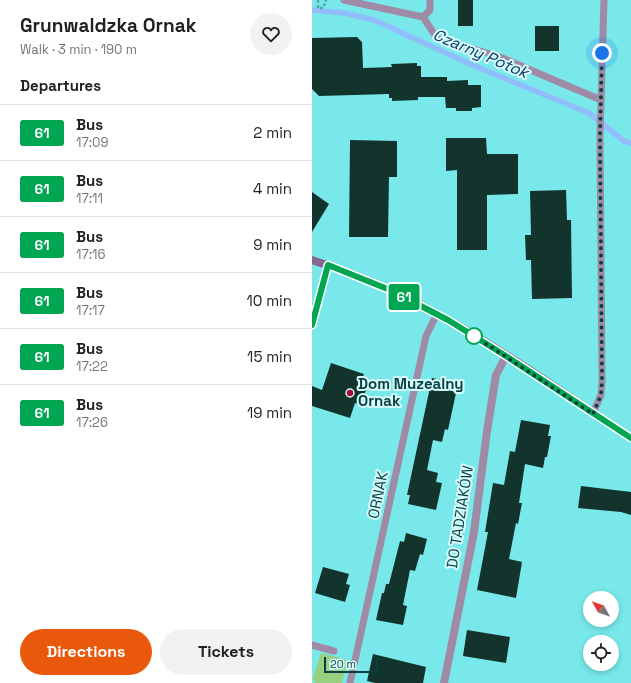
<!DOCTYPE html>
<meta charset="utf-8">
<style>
:root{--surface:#fff;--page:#f2f2f2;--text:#202124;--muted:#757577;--line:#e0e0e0;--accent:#ea580c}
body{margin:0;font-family:"Space Grotesk",sans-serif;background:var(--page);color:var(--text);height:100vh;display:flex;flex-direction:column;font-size:15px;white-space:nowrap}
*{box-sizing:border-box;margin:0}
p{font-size:13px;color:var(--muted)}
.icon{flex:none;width:22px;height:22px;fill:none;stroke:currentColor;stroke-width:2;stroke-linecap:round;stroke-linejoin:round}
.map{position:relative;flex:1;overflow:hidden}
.details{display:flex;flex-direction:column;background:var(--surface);width:312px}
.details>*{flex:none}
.badge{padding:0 8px;border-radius:3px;font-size:14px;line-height:26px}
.needle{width:26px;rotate:310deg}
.controls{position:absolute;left:271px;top:591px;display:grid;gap:8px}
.controls a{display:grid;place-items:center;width:36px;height:36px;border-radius:50%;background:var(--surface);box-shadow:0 2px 6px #0003;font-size:20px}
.scale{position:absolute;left:12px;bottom:10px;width:54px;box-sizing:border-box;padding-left:4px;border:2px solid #0b3e40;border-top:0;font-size:11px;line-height:14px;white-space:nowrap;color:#0b3e40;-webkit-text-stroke:3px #d5fdfd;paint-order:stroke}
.you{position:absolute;width:20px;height:20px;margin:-10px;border:3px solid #fff;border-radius:50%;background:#1a73e8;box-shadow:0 0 0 6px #1a73e833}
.map>.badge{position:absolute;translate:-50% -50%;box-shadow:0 0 0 2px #fff}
h2{padding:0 20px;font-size:15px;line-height:36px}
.round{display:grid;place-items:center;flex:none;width:42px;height:42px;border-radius:21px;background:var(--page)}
.head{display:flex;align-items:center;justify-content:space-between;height:68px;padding:0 20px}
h1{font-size:19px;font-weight:800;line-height:30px}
.primary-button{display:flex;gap:8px;margin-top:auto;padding:8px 20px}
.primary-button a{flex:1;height:46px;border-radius:24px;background:var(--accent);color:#fff;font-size:16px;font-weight:800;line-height:46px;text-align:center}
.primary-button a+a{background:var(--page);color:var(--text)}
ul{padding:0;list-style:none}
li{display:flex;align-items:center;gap:12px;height:56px;padding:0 20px;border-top:1px solid var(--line)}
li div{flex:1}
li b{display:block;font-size:15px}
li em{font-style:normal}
li .badge{min-width:44px;font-weight:700;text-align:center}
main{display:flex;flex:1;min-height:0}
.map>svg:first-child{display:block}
</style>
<main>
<section class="details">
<div class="head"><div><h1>Grunwaldzka Ornak</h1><p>Walk · 3 min · 190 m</p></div><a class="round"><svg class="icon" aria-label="heart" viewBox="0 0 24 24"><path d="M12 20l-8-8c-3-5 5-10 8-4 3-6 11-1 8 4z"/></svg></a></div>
<h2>Departures</h2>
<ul>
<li><span class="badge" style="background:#00a651;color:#fff">61</span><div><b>Bus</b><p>17:09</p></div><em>2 min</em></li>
<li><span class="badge" style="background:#00a651;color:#fff">61</span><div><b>Bus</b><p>17:11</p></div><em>4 min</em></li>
<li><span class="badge" style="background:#00a651;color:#fff">61</span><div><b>Bus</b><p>17:16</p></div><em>9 min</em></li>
<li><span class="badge" style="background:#00a651;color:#fff">61</span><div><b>Bus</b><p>17:17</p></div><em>10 min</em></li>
<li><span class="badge" style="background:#00a651;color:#fff">61</span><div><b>Bus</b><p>17:22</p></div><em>15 min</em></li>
<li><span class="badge" style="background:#00a651;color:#fff">61</span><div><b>Bus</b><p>17:26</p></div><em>19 min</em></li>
</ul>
<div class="primary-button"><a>Directions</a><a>Tickets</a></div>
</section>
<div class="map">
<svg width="319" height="683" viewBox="0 0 319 683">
<rect width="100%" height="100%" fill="#78e8ea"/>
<polygon fill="#96d080" points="9,653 36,660 30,683 2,683 4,680 2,680 0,681"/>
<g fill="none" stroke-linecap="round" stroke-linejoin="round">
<polyline stroke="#92bdfb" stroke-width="5.5" points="0,10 32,13 62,20 160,65 277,113 312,141 319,143"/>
</g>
<g fill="#13342d">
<rect x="146" y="0" width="15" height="26"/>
<rect x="223" y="26" width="24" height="25"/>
<polygon points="45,37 50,42 51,68 80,67 79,64 105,63 105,66 109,66 109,77 135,77 135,81 156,80 156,85 169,85 169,107 160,108 160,111 144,111 144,108 134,108 133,97 106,97 106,100 80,101 80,98 77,98 77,94 7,96 0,89 0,38"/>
<polygon points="134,138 174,138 175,154 206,154 206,194 175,195 175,250 145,250 145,170 134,171"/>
<polygon points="38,140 85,141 85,177 77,177 76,237 37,237"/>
<polygon points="254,190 255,220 259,220 260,298 220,299 219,260 214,260 213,235 219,235 218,191"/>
<polygon points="0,192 17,204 0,232"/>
<polygon points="19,363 52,374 47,388 54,390 49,405 43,403 38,418 0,406 0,386 10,390"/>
<polygon points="120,378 143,383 141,392 144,393 136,430 133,429 130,442 121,440 115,470 126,473 124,482 130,483 124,510 96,504 98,495 95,495"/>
<polygon points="209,420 238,425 236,436 239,436 235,457 233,457 231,468 213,464 207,503 210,503 206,524 204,523 197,559 210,562 204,598 165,590 176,532 173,532 181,483 192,485 198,451 203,452"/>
<polygon points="269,486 319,492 319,515 309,512 266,508"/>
<polygon points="94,533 115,539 111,555 108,554 103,571 98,570 91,605 95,606 91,625 64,620 70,593 72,593 74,584 77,584 88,541 92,542"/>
<polygon points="11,567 37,574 34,584 38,585 33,602 3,593"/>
<polygon points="155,630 198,637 194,663 151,656"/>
<polygon points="61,654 114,667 111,683 63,683 55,681"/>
</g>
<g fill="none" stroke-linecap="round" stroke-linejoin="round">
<polyline stroke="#4fa8aa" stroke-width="2.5" stroke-dasharray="3 2" stroke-linecap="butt" points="6,0 6,8 11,8 14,0"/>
<g stroke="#9f8ba6" stroke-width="7">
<polyline points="32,0 111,17 118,10 118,0"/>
<polyline points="111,17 125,38 188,57 289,100"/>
<polyline points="0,325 16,265"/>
<polyline points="281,413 289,395 290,382 288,137 292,0"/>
<polyline points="0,645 22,651"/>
<polyline points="38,683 114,336 125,314"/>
</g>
<polyline stroke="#9f8ba6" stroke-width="8" points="132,683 162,532 175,431 184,375 194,356"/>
<path stroke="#856790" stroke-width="8" d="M0,260C39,273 78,288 114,308C185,345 252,394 319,438"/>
</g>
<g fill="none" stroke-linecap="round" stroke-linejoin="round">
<defs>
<polyline id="line" points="0,325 16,265 78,290 136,320 194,356 319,438"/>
</defs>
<use href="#line" stroke="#fff" stroke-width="9"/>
<use href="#line" stroke="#00a651" stroke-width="6"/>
<polyline stroke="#0b3e40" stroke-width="4" stroke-dasharray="0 7.2" points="162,336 281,414 289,395 290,382 288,137 290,53"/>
</g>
<circle fill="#fff" stroke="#00a651" stroke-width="2" cx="162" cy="336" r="8"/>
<circle fill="#a60c32" stroke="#d5fdfd" stroke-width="1.5" cx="38" cy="393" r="4"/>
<g text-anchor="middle" stroke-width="4" stroke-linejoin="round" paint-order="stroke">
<g font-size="15" font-weight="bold" fill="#0b3e40" stroke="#d5fdfd" text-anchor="start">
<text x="46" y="389">Dom Muzealny<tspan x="46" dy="17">Ornak</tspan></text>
</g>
<g font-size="15" fill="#0b3e40" stroke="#d5fdfd">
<text transform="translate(66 495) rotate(-78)" y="5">ORNAK</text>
<text transform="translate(148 517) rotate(-81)" y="5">DO TADZIAKÓW</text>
</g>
<g font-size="16" font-style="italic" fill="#103363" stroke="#d5fdfd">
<text transform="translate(169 53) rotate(23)" y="6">Czarny Potok</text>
</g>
</g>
</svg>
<div class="controls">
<a><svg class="needle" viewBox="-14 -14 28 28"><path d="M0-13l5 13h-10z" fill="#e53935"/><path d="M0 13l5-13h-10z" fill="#757577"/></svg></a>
<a><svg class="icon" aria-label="locate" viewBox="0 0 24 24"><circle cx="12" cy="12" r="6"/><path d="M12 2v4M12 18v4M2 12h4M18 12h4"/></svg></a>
</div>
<div class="scale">20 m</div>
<div class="you" style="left:290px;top:53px"></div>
<b class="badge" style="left:92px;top:297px;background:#00a651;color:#fff">61</b>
</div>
</main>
